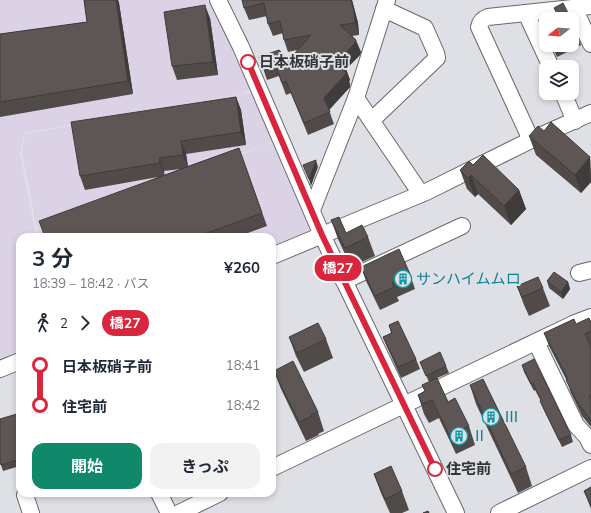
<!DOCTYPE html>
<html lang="ja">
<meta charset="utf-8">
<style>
:root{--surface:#fff;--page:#f2f2f3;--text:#1f2937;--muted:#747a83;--accent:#10896a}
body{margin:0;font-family:Mulish,"Noto Sans JP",sans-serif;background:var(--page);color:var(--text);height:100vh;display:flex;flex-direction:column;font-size:15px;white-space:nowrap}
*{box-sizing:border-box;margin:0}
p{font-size:13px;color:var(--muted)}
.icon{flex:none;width:22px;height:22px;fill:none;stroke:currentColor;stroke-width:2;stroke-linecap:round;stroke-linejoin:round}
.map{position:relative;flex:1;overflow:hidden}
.side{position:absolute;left:16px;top:233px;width:260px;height:264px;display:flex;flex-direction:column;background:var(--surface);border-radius:12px;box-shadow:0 2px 6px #0003}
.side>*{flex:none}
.badge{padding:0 8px;border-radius:13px;font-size:14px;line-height:26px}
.needle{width:26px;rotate:253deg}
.controls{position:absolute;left:539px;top:12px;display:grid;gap:8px}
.controls a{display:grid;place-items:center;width:40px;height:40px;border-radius:8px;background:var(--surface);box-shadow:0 2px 6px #0003;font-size:20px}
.map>.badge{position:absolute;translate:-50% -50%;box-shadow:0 0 0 2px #fff}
.legs{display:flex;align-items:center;gap:6px;height:44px;padding:0 16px;font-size:13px}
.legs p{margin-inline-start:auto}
.overview{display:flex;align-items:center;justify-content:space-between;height:68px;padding:0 16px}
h1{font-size:22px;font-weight:700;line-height:30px}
.cta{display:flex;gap:8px;margin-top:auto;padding:8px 16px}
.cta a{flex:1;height:46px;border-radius:12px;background:var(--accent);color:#fff;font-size:16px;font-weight:700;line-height:46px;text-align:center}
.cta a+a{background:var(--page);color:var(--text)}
ul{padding:0 16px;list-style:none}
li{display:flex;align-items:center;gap:14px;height:40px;font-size:15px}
li i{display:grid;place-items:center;width:6px;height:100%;margin:0 5px;background:currentColor}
li i::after{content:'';width:10px;height:10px;margin:-5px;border:3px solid;border-radius:50%;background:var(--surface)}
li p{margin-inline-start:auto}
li:first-child i{background:linear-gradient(#0000 50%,currentColor 0)}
li:last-child i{background:linear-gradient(currentColor 50%,#0000 0)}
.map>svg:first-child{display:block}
</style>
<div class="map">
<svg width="591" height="513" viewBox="0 0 591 513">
<rect width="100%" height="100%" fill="#dee0e5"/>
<g fill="#dbd2e6">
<polygon points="0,0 207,0 223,30 249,88 243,94 24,133 20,153 36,237 20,237 20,356 0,364"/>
<polygon points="252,93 272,142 37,229 22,153 25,134"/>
<polygon points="272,143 310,230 308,236 272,251 272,237 38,237 37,231"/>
</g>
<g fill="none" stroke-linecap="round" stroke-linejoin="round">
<defs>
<g id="minor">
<polyline points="218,0 241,47 322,235 456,513"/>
<polyline points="574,8 591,44"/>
<polyline points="526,13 551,67"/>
<polyline points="563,93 575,121"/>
<polyline points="356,98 421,194"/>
<polyline points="372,120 437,58 436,53 425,28 384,9"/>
<path d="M531,140L479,27C480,21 483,19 488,17L591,6"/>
<polyline points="312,210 356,98 387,0"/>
<polyline points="272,256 426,192 531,140 591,113"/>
<polyline points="579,273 591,270"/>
<polyline points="344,281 462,226"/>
<polyline points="536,342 576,425 587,437 591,445"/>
<polyline points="0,369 20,361"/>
<polyline points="272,468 573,324 591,317"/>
<polyline points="159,493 169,513"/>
<polyline points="25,495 31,513"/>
<polyline points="179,513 220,493"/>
<polyline points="499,513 591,468"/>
</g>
</defs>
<use href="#minor" stroke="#67686d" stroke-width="18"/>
<use href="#minor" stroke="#fff" stroke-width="16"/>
</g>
<g fill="#504a49" fill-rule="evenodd">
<polygon points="84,0 118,0 119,3 133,94 0,117 0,34 87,22"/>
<polygon points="242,0 352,0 358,23 359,35 352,36 361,52 360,55 346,69 350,80 349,81 350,84 350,87 329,110 334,124 308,135 291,93 286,95 279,76 267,80 263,68 289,60 297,50 288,52 284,40 283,33 273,36 268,24 267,16 249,20 244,8"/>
<polygon points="210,18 218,75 177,80 172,66"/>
<polygon points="572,22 581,45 557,57 552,45 572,45"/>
<path d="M236,97L241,110L246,145L186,154L188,166L239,148L267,226L237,237H45L158,177L85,190L80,176ZM181,169L164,175V171Z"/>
<polygon points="544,131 590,157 591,182 581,193 536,155 529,136"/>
<polygon points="473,165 519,190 526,209 511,225 478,194 475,197 467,189 460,170"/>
<polygon points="331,220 346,233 368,237 375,256 351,267 338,239"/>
<polygon points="361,267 410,274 415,289 397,297 399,301 380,310 366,281"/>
<polygon points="547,281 568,282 570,289 563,299 549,288"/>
<polygon points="517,286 543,288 550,306 529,316 524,305"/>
<polygon points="591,321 591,427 582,416 571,393 567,381 549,346 544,333 576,324"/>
<polygon points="389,325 416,359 420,369 401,378 387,347 383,337 391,333"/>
<polygon points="289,337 326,339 333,358 304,372 296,356"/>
<polygon points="420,362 446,366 449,373 437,378 448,402 469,426 475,445 456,454 439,418 429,423 424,414 418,395 425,391 422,385 429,382"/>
<polygon points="522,365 571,435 573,442 562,447 543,408 541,401 535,390 534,391 524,372"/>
<polygon points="274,371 318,412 324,431 318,434 319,435 306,441 281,389"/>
<polygon points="272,381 275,388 272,389"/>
<polygon points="470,385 526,467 532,486 518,493 476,404"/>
<polygon points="20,413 20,466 3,471 0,462"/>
<polygon points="374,474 402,491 409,510 402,513 390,513 381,493"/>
<polygon points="591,487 591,509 584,491"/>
<polygon points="66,493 73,493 67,496"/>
</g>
<g fill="#413c3c">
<polygon points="116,0 118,0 119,3 133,94 128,81"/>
<polygon points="351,0 352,0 358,23 359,35 355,23"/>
<polygon points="205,5 210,18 218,75 213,62"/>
<polygon points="356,40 361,52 360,55 346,69 350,80 349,81 350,84 350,87 329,110 324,98 338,61"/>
<polygon points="236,97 241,110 246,145 241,132"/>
<polygon points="181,141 186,154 188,168 183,155"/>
<polygon points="590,157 591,182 581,193 575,175"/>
<polygon points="159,158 164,171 165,176 160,163"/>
<polygon points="316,160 318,167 311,186 309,179"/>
<polygon points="471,175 478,194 475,197 468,178"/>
<polygon points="519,190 526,209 511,225 504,206"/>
<polygon points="568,282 570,289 563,299 561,292"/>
</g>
<g fill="#5d5655" stroke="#413c3c">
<polygon points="84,0 116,0 128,81 0,102 0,34 87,22"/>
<polygon points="242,0 351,0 354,11 355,23 340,25 356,40 355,43 338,61 346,68 343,70 346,72 345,75 324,98 330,112 304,123 286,81 282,83 275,64 263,68 259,57 279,50 289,60 311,35 284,40 280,21 268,24 264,3 244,8"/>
<polygon points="563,3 571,19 560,19 554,8"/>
<polygon points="205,5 213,62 172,66 164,12"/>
<polygon points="572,22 574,27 572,28"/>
<polygon points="236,97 241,132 181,141 183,155 159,158 160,163 80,176 71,122"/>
<polygon points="551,122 590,157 575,175 529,136 538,126 544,131"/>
<polygon points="239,148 262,213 196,237 45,237 39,221"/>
<polygon points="483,155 519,190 504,206 471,175 468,178 460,170 469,161 473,165"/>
<polygon points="316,160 309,179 303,165"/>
<polygon points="339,217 346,233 362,225 368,237 345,248 331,220"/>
<polygon points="399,249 410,274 392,283 394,287 375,296 361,267"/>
<polygon points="554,272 568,282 561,292 547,281"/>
<polygon points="538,277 543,288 522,297 517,286"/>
<polygon points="589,318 590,321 591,321 591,331 585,334 591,347 591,395 589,396 591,400 591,421 589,418 578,403 566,380 568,379 544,333 574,319 576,324"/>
<polygon points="398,321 416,359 398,367 383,337 392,333 389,325"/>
<polygon points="318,323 326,339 297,353 289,337"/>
<polygon points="440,352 446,366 426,376 420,362"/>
<polygon points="534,359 571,435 559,440 540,401 541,400 533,383 531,384 522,365"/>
<polygon points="293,361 318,412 311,415 312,416 299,422 274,371"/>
<polygon points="437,378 448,402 455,398 469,426 449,435 432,400 422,404 418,395 425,391 422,385"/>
<polygon points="483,379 526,467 511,474 470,385"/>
<polygon points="20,413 20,439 18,440 20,449 20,459 1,465 0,462 0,419"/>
<polygon points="391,466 402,491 385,499 374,474"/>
<polygon points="591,487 591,505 584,491"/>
<polygon points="428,511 429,513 423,513"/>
</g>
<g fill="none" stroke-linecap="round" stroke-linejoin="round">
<defs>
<polyline id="line-1" points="248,62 322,235 435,469"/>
</defs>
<use href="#line-1" stroke="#fff" stroke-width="9"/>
<use href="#line-1" stroke="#d7263d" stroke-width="6"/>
</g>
<defs>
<symbol id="building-ring" viewBox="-11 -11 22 22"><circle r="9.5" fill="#dee0e5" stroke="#0f9aa8" stroke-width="1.5"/><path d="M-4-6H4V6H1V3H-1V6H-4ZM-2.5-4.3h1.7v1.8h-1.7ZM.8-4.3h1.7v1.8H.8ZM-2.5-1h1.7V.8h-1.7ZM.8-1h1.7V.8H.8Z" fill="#0f9aa8"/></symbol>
</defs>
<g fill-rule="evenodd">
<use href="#building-ring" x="393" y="269" width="20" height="20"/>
<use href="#building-ring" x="481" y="407" width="20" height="20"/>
<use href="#building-ring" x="449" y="426" width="20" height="20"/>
</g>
<g fill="#fff" stroke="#d7263d" stroke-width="2">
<circle cx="248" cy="62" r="7"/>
<circle cx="435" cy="469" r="7"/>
</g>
<g text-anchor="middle" stroke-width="4" stroke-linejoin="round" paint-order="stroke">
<g font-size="15" font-weight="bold" fill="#333436" stroke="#dee0e5" text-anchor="start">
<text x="259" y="67">日本板硝子前</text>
<text x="446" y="474">住宅前</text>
</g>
<g font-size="15" fill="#0d838f" stroke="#dee0e5" text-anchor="start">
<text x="416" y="284">サンハイムムロ</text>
<text x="504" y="422">Ⅲ</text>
<text x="472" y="441">Ⅱ</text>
</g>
</g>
</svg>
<div class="controls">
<a><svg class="needle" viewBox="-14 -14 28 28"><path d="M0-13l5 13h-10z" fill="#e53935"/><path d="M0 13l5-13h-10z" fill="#747a83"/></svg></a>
<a><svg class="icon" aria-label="layers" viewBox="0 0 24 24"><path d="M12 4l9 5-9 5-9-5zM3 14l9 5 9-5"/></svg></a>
</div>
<b class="badge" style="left:338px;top:268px;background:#d7263d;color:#fff">橋27</b>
<section class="side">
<div class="overview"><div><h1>3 分</h1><p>18:39 – 18:42 · バス</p></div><b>¥260</b></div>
<div class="legs"><svg class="icon" aria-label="walk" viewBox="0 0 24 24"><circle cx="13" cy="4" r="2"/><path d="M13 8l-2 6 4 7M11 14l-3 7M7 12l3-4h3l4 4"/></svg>2<svg class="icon" aria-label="forward" viewBox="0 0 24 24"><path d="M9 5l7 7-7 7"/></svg><b class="badge" style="background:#d7263d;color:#fff">橋27</b></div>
<ul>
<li><i style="color:#d7263d"></i><b>日本板硝子前</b><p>18:41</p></li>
<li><i style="color:#d7263d"></i><b>住宅前</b><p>18:42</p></li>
</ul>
<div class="cta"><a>開始</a><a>きっぷ</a></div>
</section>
</div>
